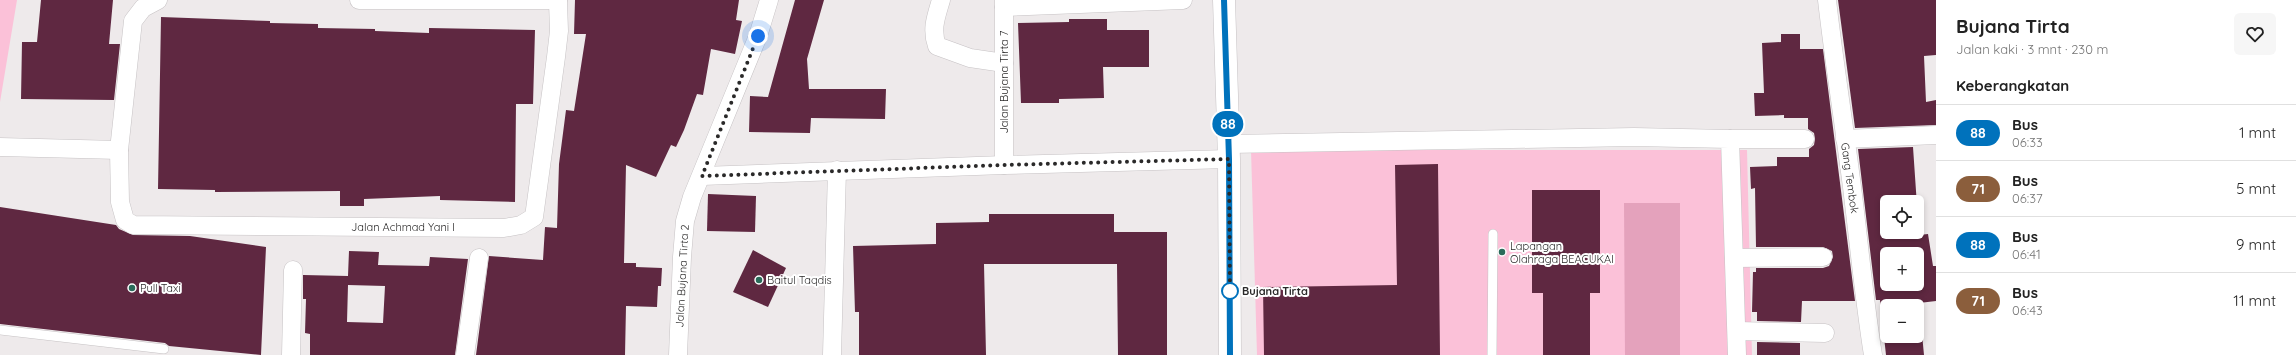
<!DOCTYPE html>
<html lang="id">
<meta charset="utf-8">
<style>
:root{--surface:#fff;--page:#f6f6f6;--text:#222;--muted:#767676;--line:#e0e0e0}
body{margin:0;font-family:Quicksand,sans-serif;background:var(--page);color:var(--text);height:100vh;display:flex;flex-direction:column;font-size:15px;white-space:nowrap}
*{box-sizing:border-box;margin:0}
p{font-size:13px;color:var(--muted)}
.icon{flex:none;width:22px;height:22px;fill:none;stroke:currentColor;stroke-width:2;stroke-linecap:round;stroke-linejoin:round}
.map{position:relative;flex:1;overflow:hidden}
.side{display:flex;flex-direction:column;background:var(--surface);width:360px}
.side>*{flex:none}
.badge{padding:0 8px;border-radius:13px;font-size:14px;line-height:26px}
.fabs{position:absolute;left:1880px;top:195px;display:grid;gap:8px}
.fabs a{display:grid;place-items:center;width:44px;height:44px;border-radius:6px;background:var(--surface);box-shadow:0 2px 6px #0003;font-size:20px}
.you{position:absolute;width:20px;height:20px;margin:-10px;border:3px solid #fff;border-radius:50%;background:#1a73e8;box-shadow:0 0 0 6px #1a73e833}
.map>.badge{position:absolute;translate:-50% -50%;box-shadow:0 0 0 2px #fff}
h2{padding:0 20px;font-size:15px;line-height:36px}
.round{display:grid;place-items:center;flex:none;width:42px;height:42px;border-radius:6px;background:var(--page)}
.head{display:flex;align-items:center;justify-content:space-between;height:68px;padding:0 20px}
h1{font-size:19px;font-weight:700;line-height:30px}
ul{padding:0;list-style:none}
li{display:flex;align-items:center;gap:12px;height:56px;padding:0 20px;border-top:1px solid var(--line)}
li div{flex:1}
li b{display:block;font-size:15px}
li em{font-style:normal}
li .badge{min-width:44px;font-weight:700;text-align:center}
main{display:flex;flex:1;min-height:0}
.map>svg:first-child{display:block}
</style>
<main>
<div class="map">
<svg width="1936" height="355" viewBox="0 0 1936 355">
<rect width="100%" height="100%" fill="#eeeaeb"/>
<g fill="#fbc1d8">
<polygon points="0,0 17,0 0,102"/>
<polygon points="1251,150 1747,150 1752,355 1257,355"/>
</g>
<polygon fill="#e4a2bc" points="1624,203 1680,203 1680,355 1625,355"/>
<g fill="#5f2841" fill-rule="evenodd">
<polygon points="41,0 113,0 109,44 120,44 114,100 21,99 22,42 37,42"/>
<polygon points="575,0 739,0 736,20 742,21 735,54 711,49 703,95 697,94 684,130 676,147 671,145 656,177 626,165 624,263 636,263 636,267 662,268 661,286 658,286 657,307 626,306 625,355 476,355 489,256 543,260 545,227 557,228 559,164 566,110 574,111 586,34 574,34"/>
<polygon points="795,0 824,0 807,59 809,89 886,89 885,119 811,118 810,133 749,132 750,96 768,97"/>
<polygon points="1838,0 1936,0 1936,55 1924,56 1926,102 1936,100 1936,125 1855,128"/>
<polygon points="161,17 270,21 270,23 318,24 318,28 375,29 375,31 429,33 429,28 535,30 533,104 516,104 515,202 440,200 440,196 364,199 364,206 340,206 340,191 215,192 215,190 158,189"/>
<polygon points="1069,19 1107,19 1107,30 1149,30 1149,67 1103,67 1104,98 1059,99 1059,103 1021,103 1018,23 1069,22"/>
<polygon points="1781,34 1800,34 1800,49 1823,49 1855,301 1802,301 1801,322 1757,321 1757,312 1752,312 1753,272 1756,272 1756,268 1823,268 1829,266 1833,257 1832,251 1823,247 1756,247 1755,188 1751,189 1750,167 1777,166 1777,157 1809,157 1809,149 1814,145 1815,139 1814,133 1808,129 1808,118 1784,118 1784,115 1755,116 1754,93 1764,93 1762,43 1781,42"/>
<path d="M1913,147L1919,235L1928,234L1933,266H1936V301L1919,303L1924,355H1886L1880,300H1876L1858,149ZM1887,202H1917V232H1887ZM1887,254H1917V284H1887ZM1887,306H1917V336H1887Z"/>
<polygon points="1438,164 1440,355 1264,355 1263,287 1397,285 1395,165"/>
<polygon points="1532,190 1600,190 1600,293 1590,293 1590,355 1543,355 1543,293 1532,293"/>
<polygon points="708,194 756,196 755,232 707,231"/>
<polygon points="0,207 116,225 119,229 133,235 190,236 266,247 261,355 169,346 165,343 0,324"/>
<polygon points="989,214 1114,214 1114,232 1167,232 1167,355 1118,355 1117,264 984,264 986,355 859,355 859,312 855,312 853,246 936,244 936,223 989,222"/>
<polygon points="753,250 786,268 768,307 733,292"/>
<path d="M349,251L379,252L378,265L429,266L430,257L468,259L455,355H310V334L305,333L306,299H303V275L348,276ZM348,285L385,286L383,323L347,322Z"/>
<polygon points="1757,342 1800,343 1800,355 1757,355"/>
</g>
<g fill="none" stroke-linecap="round" stroke-linejoin="round">
<defs>
<g id="service">
<polyline points="0,330 164,349"/>
<polyline points="1492,355 1493,234"/>
</g>
<g id="minor">
<polyline points="359,0 558,0"/>
<path d="M941,0C936,17 931,29 937,46L970,58L1004,63"/>
<polyline points="1004,0 1004,165"/>
<path d="M1827,0C1834,62 1844,124 1852,187C1859,243 1864,299 1873,355"/>
<polyline points="1004,7 1183,0"/>
<polyline points="1730,139 1805,139"/>
<polyline points="1845,139 1936,135"/>
<polyline points="1229,144 1634,137 1730,139 1737,355"/>
<polyline points="0,147 119,150 133,21 143,8 158,0"/>
<polyline points="119,150 120,202 125,220 133,225 504,228 521,225 534,217 556,57 559,31 558,2"/>
<polyline points="702,176 1004,165 1229,159"/>
<polyline points="1734,258 1823,257"/>
<polyline points="1737,331 1825,333"/>
<polyline points="291,355 293,270"/>
<polyline points="465,355 479,258"/>
<polyline points="678,355 682,257 685,221 692,197 758,36 769,0"/>
<polyline points="832,355 837,170"/>
</g>
<polyline id="tertiary" points="1224,0 1229,159 1230,355"/>
</defs>
<use href="#service" stroke="#c6c2c4" stroke-width="10"/>
<use href="#minor" stroke="#c6c2c4" stroke-width="19"/>
<use href="#tertiary" stroke="#c6c2c4" stroke-width="23"/>
<use href="#service" stroke="#fff" stroke-width="9"/>
<use href="#minor" stroke="#fff" stroke-width="18"/>
<use href="#tertiary" stroke="#fff" stroke-width="22"/>
</g>
<g fill="none" stroke-linecap="round" stroke-linejoin="round">
<defs>
<polyline id="line" points="1224,0 1229,159 1230,355"/>
</defs>
<use href="#line" stroke="#fff" stroke-width="9"/>
<use href="#line" stroke="#0072bc" stroke-width="6"/>
<polyline stroke="#2a2929" stroke-width="4" stroke-dasharray="0 7.2" points="758,36 702,176 1004,165 1229,159 1230,295 1230,291"/>
</g>
<g fill="#2a6b5a" stroke="#fff" stroke-width="1.5">
<circle cx="1502" cy="252" r="4"/>
<circle cx="759" cy="280" r="4"/>
<circle cx="132" cy="288" r="4"/>
</g>
<circle fill="#fff" stroke="#0072bc" stroke-width="2" cx="1230" cy="291" r="8"/>
<g text-anchor="middle" stroke-width="4" stroke-linejoin="round" paint-order="stroke">
<g font-size="11" fill="#2a2929" stroke="#fff">
<text transform="translate(1004 82) rotate(-90)" y="4">Jalan Bujana Tirta 7</text>
<text transform="translate(1850 178) rotate(82)" y="4">Gang Tembok</text>
<text x="403" y="231">Jalan Achmad Yani I</text>
<text transform="translate(682 276) rotate(-87)" y="4">Jalan Bujana Tirta 2</text>
</g>
<g font-size="11" fill="#2a2929" stroke="#fff" text-anchor="start">
<text x="1510" y="250">Lapangan<tspan x="1510" dy="13">Olahraga BEACUKAI</tspan></text>
<text x="767" y="284">Baitul Taqdis</text>
<text x="140" y="292">Pull Taxi</text>
</g>
<g font-size="11" font-weight="bold" fill="#2a2929" stroke="#fff" text-anchor="start">
<text x="1242" y="295">Bujana Tirta</text>
</g>
</g>
</svg>
<div class="fabs">
<a><svg class="icon" aria-label="locate" viewBox="0 0 24 24"><circle cx="12" cy="12" r="6"/><path d="M12 2v4M12 18v4M2 12h4M18 12h4"/></svg></a>
<a>+</a>
<a>−</a>
</div>
<div class="you" style="left:758px;top:36px"></div>
<b class="badge" style="left:1228px;top:124px;background:#0072bc;color:#fff">88</b>
</div>
<section class="side">
<div class="head"><div><h1>Bujana Tirta</h1><p>Jalan kaki · 3 mnt · 230 m</p></div><a class="round"><svg class="icon" aria-label="heart" viewBox="0 0 24 24"><path d="M12 20l-8-8c-3-5 5-10 8-4 3-6 11-1 8 4z"/></svg></a></div>
<h2>Keberangkatan</h2>
<ul>
<li><span class="badge" style="background:#0072bc;color:#fff">88</span><div><b>Bus</b><p>06:33</p></div><em>1 mnt</em></li>
<li><span class="badge" style="background:#8b5e3c;color:#fff">71</span><div><b>Bus</b><p>06:37</p></div><em>5 mnt</em></li>
<li><span class="badge" style="background:#0072bc;color:#fff">88</span><div><b>Bus</b><p>06:41</p></div><em>9 mnt</em></li>
<li><span class="badge" style="background:#8b5e3c;color:#fff">71</span><div><b>Bus</b><p>06:43</p></div><em>11 mnt</em></li>
</ul>
</section>
</main>
